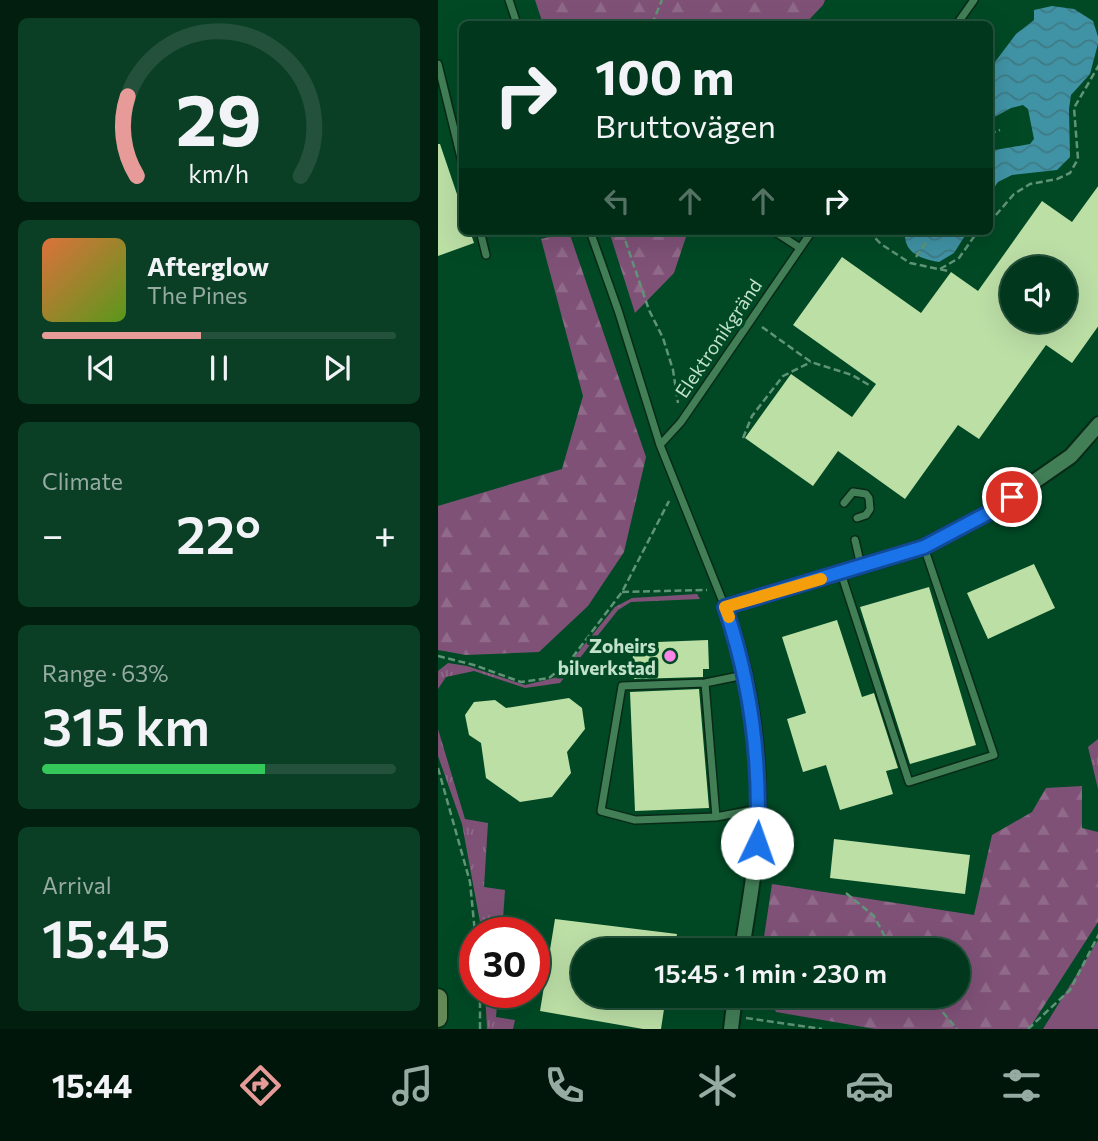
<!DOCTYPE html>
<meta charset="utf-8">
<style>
:root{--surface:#01371c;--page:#0b3f25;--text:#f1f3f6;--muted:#96aca3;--line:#23513b;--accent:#e69b98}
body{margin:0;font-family:Commissioner,sans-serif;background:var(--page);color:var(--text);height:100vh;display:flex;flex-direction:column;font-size:26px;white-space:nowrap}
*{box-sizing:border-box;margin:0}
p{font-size:23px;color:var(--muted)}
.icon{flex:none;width:38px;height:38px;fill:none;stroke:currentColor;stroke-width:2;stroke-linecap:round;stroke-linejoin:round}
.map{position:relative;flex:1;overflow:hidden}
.sheet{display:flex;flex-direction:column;gap:18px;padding:18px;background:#011e0f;width:438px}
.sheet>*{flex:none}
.hud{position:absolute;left:21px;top:21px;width:534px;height:214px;border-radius:10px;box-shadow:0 7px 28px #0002,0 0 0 2px var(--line);background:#01371c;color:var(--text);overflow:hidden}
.buttons{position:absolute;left:562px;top:256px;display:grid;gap:14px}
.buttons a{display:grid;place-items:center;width:77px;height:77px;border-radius:50%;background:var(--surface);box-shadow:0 7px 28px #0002,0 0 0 2px var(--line);font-size:35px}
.speed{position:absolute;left:21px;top:917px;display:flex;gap:14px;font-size:35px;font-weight:700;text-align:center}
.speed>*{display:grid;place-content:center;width:91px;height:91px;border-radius:50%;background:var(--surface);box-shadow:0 7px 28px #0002,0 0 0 2px var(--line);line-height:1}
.speed .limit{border:10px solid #d22;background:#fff;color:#111}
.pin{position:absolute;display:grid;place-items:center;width:60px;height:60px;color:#fff;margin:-30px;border:4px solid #fff;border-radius:50%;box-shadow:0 2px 7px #0007}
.me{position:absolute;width:77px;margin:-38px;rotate:3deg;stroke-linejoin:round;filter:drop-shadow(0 0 5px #0008)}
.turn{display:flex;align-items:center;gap:24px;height:147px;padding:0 21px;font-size:32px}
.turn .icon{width:91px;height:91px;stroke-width:2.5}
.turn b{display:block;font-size:49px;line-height:60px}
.lanes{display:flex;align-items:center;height:66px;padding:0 21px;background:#0003;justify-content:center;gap:35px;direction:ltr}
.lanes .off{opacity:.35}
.big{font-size:52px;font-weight:600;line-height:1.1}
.sheet .widget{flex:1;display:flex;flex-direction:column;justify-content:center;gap:10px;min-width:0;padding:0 24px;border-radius:10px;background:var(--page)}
.sheet .dial{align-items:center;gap:0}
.dial svg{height:182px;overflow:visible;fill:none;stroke:var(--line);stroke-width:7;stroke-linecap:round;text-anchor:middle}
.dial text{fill:var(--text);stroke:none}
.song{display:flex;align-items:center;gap:21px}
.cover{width:84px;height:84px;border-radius:10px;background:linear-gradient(135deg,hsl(20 70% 55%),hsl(90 70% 35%))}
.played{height:7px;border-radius:4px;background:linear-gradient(90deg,var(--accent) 45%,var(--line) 45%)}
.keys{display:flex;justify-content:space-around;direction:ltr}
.heat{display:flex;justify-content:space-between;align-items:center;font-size:38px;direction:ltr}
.charge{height:10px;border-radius:5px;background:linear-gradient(90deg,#34c759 63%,var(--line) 0)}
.trip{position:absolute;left:133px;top:938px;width:399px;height:70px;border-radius:35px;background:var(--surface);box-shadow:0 7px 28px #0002,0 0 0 2px var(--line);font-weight:600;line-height:70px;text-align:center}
.tabs{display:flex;height:112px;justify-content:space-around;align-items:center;background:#00160b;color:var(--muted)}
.tabs .icon{width:49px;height:49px}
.tabs .current{color:var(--accent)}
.tabs b{font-size:32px;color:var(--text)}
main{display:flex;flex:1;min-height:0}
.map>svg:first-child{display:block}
.grass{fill:url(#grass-tufts)}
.forest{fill:url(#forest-firs)}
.garden{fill:#7f5177}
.water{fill:url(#water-waves)}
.building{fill:#bcdfa6;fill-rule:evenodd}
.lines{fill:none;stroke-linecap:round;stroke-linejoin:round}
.lane-casing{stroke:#092a16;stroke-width:10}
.street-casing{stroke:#092a16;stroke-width:18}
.secondary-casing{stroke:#092a16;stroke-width:21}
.path{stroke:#609477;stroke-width:2.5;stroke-dasharray:7 3.5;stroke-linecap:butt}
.lane{stroke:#427f57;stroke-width:7}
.street{stroke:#427f57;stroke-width:14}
.secondary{stroke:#648856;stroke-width:18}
.route-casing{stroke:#114b97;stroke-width:18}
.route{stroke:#1a73e8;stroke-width:12}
.slow{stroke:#f59e0b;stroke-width:12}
.poi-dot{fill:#fa87e7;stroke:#014925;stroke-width:2.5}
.labels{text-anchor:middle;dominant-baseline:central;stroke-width:7;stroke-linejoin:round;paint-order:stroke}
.street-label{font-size:19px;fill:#c2e1cb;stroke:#014925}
.poi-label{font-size:19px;font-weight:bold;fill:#c2e1cb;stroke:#014925;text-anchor:end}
</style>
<main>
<section class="sheet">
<div class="widget dial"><svg viewBox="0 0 100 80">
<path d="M14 69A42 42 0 1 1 86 69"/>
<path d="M14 69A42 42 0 0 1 10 34" stroke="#e69b98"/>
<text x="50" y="56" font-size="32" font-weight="700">29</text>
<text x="50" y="72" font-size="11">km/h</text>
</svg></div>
<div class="widget">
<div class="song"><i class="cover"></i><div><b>Afterglow</b><p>The Pines</p></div></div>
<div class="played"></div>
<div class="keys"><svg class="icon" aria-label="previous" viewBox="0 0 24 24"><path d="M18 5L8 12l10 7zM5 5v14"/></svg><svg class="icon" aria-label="pause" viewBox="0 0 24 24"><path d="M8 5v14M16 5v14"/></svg><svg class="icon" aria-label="next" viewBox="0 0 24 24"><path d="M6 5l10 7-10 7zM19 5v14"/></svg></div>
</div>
<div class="widget"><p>Climate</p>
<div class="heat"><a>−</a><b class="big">22°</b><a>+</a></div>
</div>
<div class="widget"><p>Range · 63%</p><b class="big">315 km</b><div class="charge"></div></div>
<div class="widget"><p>Arrival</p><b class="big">15:45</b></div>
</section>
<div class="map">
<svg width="661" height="1029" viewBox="0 0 661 1029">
<defs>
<pattern id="grass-tufts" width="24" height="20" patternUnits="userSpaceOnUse" patternTransform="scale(1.75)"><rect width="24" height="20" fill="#7f5177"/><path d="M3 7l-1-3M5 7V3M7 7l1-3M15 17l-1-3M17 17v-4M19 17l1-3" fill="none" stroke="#906a89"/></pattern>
<pattern id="forest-firs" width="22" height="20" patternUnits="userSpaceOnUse" patternTransform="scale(1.75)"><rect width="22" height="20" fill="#7f5177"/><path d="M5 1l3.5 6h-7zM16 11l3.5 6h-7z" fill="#906a89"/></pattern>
<pattern id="water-waves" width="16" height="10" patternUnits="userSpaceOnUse" patternTransform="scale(1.75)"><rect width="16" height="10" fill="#4093a5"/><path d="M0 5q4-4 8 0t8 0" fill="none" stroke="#3e7b86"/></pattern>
</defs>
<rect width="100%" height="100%" fill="#014925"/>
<path class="grass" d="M259 594 262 599 193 602 180 610 122 683 87 688 36 671 8 677 0 689V671L10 663 29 666 87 685 120 677 177 607 194 598Z
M0 729 27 819 50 823 46 887 67 890 64 933H44L24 824 0 756Z
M660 739V789L650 747Z
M47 992H60L58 1017 77 1020 75 1029H49Z"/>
<path class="forest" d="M97 0H387L385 5 367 24H105Z
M171 231H250L236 273 197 313Z
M131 232 208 457 186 552 150 606 101 652 28 655 0 650V506L124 469 145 396 103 239Z
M644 786V828L660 832V922L591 1029H437L338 1012 329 996H520V950H324L334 884 536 915 554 835 594 812 608 788Z"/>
<path class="garden" d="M660 940V1029H605Z"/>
<path class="water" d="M614 6 636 9 655 21 661 40 652 74 633 95 631 109 632 157 619 170 574 175 560 182 551 196V148L557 150 592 144 596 139 590 109 585 105 573 108 551 120V70L578 34 596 20V10Z
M467 231H530L516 253 501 262C483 259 465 253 467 231Z"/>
<path class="building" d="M0 144H2L24 209V231H32L36 243 0 256Z
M661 185V325L634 363 608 345 541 439 520 425 467 499 400 451 375 486 307 438 353 374 414 417 438 384 355 325 404 257 483 313 513 272 540 291 604 201 634 222ZM574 268H626V320H574Z
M596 564 617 608 550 639 529 593Z
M491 587 538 745 472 764 422 607Z
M399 620 424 697 436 693 460 768 448 771 455 794 402 810 388 765 365 772 349 719 368 713 344 637Z
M270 640 271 669H265V677L196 679 194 643Z
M261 689 271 808 197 811 192 692Z
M131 698 144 708 147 729 129 752 133 773 114 797 82 802 48 778 43 743 31 735 27 715 36 702 57 700 68 708Z
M396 839 532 855 527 894 392 878Z
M117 919 239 934 236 950H145V996H228L223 1029H205L102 1011Z"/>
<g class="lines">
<g class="lane-casing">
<path id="lane" d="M71 0 79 24
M519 24 536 0
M0 64 24 162
M42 231 48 255
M152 231 180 310 222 445 287 607
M336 231 362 248
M222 445 243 422 374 231
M406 503 415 492 428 494 431 498 432 509 428 515 419 518
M417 540 423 566
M403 573 471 782 556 755 486 547
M306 675 267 683 184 686 163 811 197 820 278 817 320 809
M267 683 278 817
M280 996 296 998"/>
</g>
<g class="street-casing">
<path id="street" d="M304 950C309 914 317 876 319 839 324 761 313 681 287 607L486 547 554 511 633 456 661 424
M293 1029 297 996"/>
</g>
<g class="secondary-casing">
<path id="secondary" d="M0 998V1018"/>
</g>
<path class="path" d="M214 24 224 0
M551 134 562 130
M551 223 576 194 592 184 619 179 632 173 640 159 636 108 661 65
M184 231 211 310 225 338 235 370 240 403
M430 231 443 244 472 263 510 271
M478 257 489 241
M502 269 521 258 540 231
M324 327 373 362 414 375 431 385
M305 438 314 416 345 376 373 362
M184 592 269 590
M0 656 36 665 83 682 111 678 131 662 184 592 231 501
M0 768 32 882 37 933
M408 893 436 916 454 950
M491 996 519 1029
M308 1018 384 1029
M42 1029V992
M590 1029 632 990 661 934"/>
<use href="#lane" class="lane"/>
<use href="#street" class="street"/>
<use href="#secondary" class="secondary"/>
</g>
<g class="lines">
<g class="route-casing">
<path id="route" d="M319 843C323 763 313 683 287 607L486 547 554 511 574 497"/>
</g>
<use href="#route" class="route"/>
<path class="slow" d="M291 617 287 607 383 579"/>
</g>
<circle class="poi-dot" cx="232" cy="656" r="7"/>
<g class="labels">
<g class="street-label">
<text transform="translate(280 338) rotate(-56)">Elektronikgränd</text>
</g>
<g class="poi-label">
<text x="218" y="645">Zoheirs<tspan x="218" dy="22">bilverkstad</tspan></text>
</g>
</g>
</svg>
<div class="buttons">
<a><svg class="icon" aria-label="sound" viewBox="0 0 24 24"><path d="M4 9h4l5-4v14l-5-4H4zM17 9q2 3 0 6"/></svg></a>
</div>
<div class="speed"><div class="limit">30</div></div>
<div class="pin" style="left:574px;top:497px;background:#d93025"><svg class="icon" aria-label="arrive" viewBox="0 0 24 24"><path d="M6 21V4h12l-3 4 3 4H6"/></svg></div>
<svg class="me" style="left:319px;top:843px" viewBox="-20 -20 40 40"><circle r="19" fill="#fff"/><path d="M0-13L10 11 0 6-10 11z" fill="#1a73e8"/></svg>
<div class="trip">15:45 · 1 min · 230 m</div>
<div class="hud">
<div class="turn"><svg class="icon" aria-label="right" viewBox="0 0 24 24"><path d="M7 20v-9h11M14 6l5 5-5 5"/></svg><div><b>100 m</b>Bruttovägen</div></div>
<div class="lanes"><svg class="icon off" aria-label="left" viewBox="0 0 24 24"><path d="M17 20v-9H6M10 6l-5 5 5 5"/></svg><svg class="icon off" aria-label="ahead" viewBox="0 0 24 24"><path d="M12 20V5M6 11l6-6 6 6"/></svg><svg class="icon off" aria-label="ahead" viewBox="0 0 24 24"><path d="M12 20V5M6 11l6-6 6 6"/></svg><svg class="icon" aria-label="right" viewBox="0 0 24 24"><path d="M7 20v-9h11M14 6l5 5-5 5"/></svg></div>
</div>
</div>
</main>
<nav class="tabs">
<b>15:44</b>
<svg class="icon current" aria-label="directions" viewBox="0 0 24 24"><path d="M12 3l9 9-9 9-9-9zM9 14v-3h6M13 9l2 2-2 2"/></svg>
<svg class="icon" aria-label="music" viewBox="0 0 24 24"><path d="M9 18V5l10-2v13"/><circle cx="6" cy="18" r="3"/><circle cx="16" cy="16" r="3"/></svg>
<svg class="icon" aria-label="phone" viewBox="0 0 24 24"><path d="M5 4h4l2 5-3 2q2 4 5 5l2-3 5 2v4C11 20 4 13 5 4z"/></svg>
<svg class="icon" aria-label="climate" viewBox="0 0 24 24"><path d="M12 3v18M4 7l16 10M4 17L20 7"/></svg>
<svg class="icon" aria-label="car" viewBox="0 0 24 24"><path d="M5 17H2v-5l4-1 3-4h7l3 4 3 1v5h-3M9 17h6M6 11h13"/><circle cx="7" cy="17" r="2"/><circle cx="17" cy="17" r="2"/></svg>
<svg class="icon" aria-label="filters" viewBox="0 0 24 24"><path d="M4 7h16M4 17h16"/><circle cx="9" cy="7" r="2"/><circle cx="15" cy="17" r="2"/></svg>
</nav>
